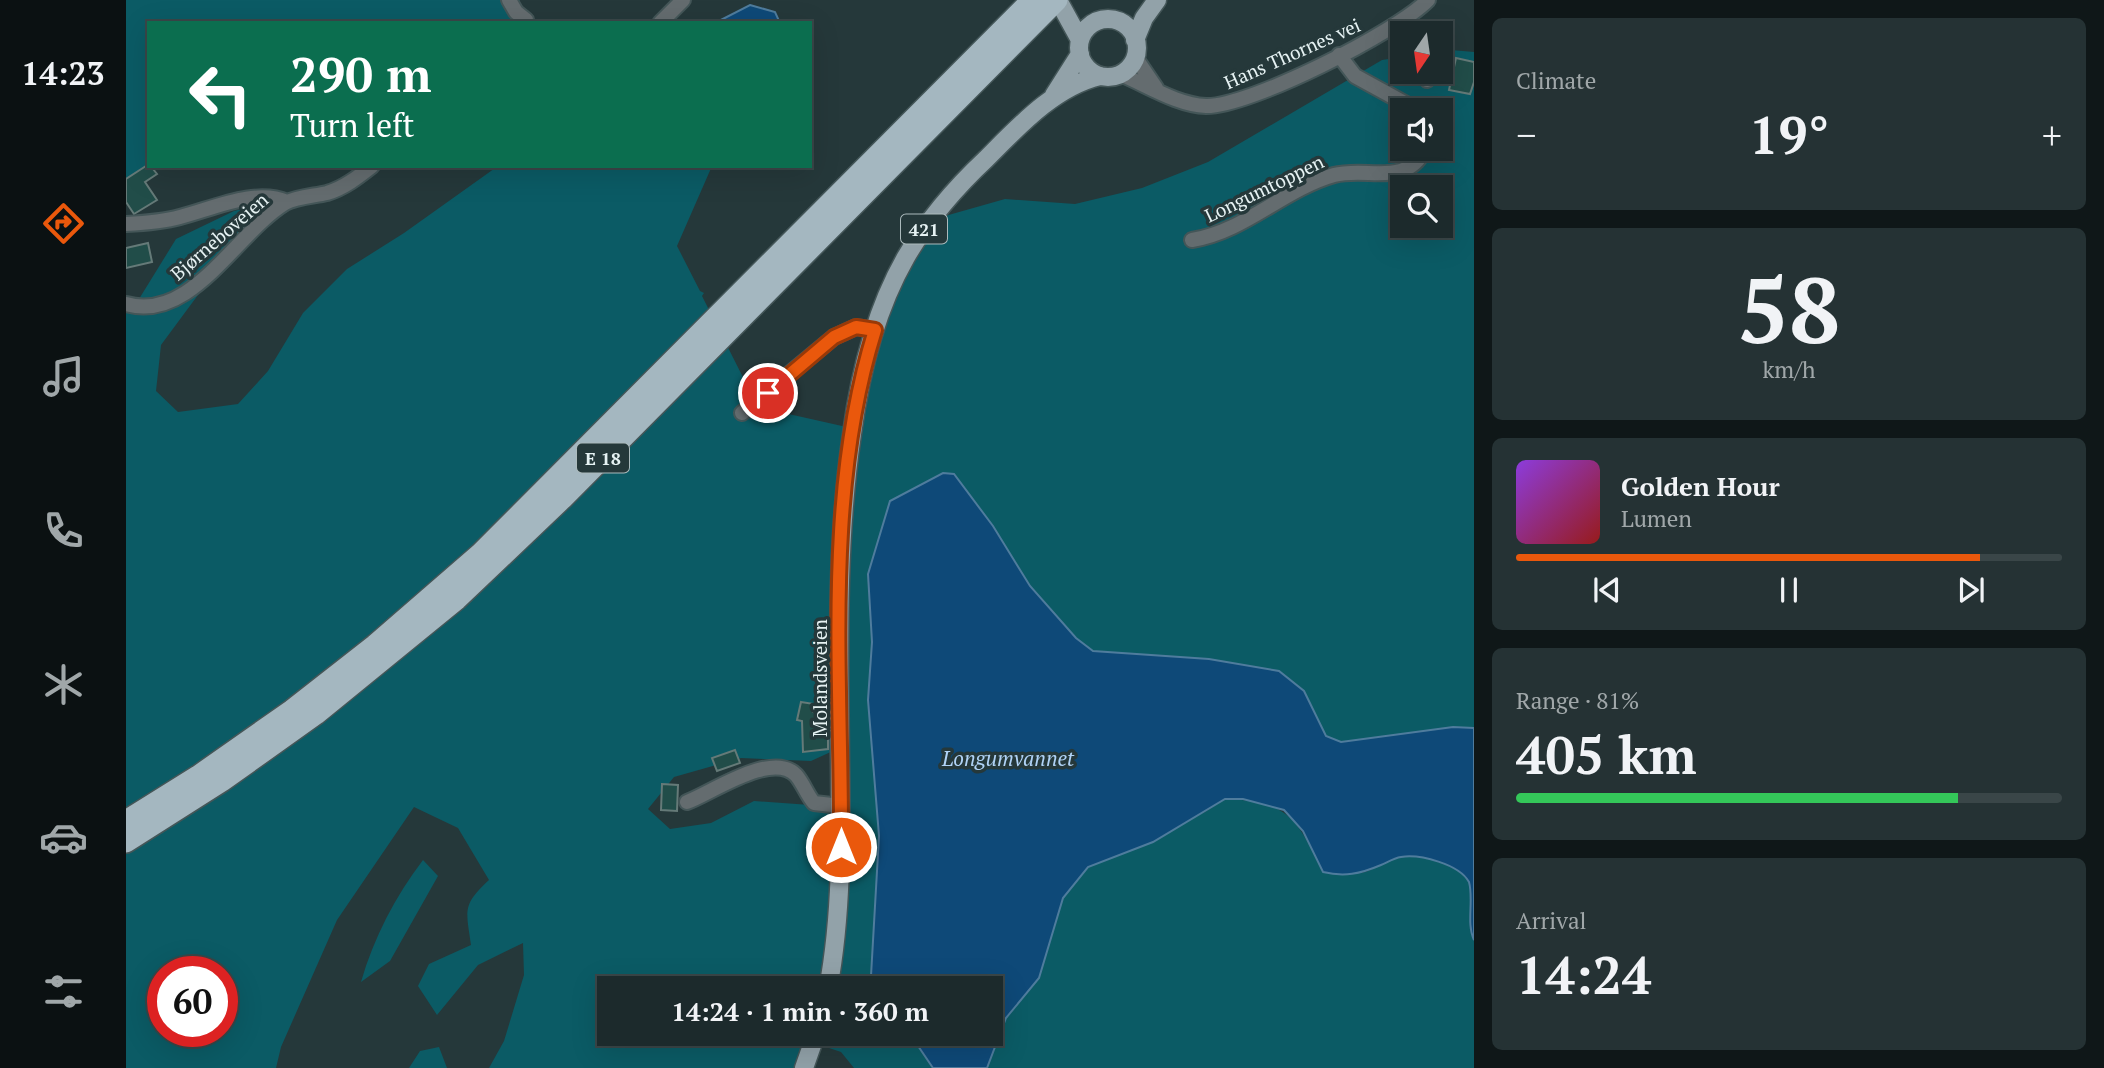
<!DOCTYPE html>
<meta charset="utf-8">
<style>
:root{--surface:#1c2a2c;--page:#253234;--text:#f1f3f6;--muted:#a0a7a9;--line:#3a4648;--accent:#ea580c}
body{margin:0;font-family:"PT Serif",serif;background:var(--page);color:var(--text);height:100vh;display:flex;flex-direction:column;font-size:26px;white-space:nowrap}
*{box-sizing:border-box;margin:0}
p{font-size:23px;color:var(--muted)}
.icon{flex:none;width:38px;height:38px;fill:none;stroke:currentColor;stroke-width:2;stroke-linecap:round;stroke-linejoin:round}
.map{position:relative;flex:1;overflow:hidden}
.side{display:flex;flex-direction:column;gap:18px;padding:18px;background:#0f1718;width:630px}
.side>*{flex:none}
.hud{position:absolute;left:21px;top:21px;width:665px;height:147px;border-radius:0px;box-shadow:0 7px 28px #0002,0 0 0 2px var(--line);background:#0b6e4f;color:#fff;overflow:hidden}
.needle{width:46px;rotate:193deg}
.fabs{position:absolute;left:1264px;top:21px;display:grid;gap:14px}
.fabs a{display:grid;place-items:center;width:63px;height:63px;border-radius:0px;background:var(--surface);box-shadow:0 7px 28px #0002,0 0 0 2px var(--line);font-size:35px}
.speed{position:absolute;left:21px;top:956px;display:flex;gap:14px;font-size:35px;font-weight:700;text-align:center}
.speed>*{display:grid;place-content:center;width:91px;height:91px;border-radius:50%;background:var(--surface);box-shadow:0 7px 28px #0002,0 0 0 2px var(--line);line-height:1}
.speed .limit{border:10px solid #d22;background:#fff;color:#111}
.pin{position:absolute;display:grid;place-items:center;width:60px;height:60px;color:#fff;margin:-30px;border:4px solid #fff;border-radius:50%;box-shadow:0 2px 7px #0007}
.me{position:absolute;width:77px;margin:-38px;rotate:0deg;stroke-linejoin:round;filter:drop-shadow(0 0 5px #0008)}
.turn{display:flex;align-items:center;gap:24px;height:147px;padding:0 28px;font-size:32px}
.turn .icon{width:91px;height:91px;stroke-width:2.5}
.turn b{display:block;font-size:49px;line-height:60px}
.big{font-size:52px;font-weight:700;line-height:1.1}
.side .card{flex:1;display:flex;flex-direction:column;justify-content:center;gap:10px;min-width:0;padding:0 24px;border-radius:10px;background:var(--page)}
.side .dial{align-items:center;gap:0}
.dial b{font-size:91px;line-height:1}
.song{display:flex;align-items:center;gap:21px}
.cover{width:84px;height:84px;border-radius:10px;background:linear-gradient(135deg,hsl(270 70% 55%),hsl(0 70% 35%))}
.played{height:7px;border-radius:4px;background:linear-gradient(90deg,var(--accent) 85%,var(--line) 85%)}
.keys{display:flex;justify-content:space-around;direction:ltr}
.heat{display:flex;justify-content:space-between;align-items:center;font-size:38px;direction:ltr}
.charge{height:10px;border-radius:5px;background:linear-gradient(90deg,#34c759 81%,var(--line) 0)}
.trip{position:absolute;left:471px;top:976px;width:406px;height:70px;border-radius:0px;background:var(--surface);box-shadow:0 7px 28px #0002,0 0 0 2px var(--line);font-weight:700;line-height:70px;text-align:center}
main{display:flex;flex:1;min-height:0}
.tabs{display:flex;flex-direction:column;width:126px;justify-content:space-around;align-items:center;background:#0b1112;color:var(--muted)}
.tabs .icon{width:49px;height:49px}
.tabs .selected{color:var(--accent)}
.tabs b{font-size:32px;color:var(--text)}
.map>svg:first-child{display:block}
.green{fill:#0b5b65;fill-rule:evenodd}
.water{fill:#0e4978;stroke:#4f7c9d;stroke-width:2}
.building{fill:#214d49;stroke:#657a78;stroke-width:2}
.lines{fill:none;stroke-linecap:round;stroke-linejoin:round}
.minor-casing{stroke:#445658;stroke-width:18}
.major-casing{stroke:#445658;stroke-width:21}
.highway-casing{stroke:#445658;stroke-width:24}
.minor{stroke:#646c6f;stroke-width:14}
.major{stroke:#92a2a9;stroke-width:18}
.highway{stroke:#a4b7c0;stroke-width:21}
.route-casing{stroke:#983908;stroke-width:18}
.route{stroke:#ea580c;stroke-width:12}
.labels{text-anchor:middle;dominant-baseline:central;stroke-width:7;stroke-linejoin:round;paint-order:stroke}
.shield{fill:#25383a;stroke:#acbabc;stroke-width:2}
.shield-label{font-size:18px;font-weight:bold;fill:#e6f2f3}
.street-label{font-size:19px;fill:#e6f2f3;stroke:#25383a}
.water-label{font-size:21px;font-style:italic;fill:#b0d3f6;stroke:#25383a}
</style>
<main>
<nav class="tabs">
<b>14:23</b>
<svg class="icon selected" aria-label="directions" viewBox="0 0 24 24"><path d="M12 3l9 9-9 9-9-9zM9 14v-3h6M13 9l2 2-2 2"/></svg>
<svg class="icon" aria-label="music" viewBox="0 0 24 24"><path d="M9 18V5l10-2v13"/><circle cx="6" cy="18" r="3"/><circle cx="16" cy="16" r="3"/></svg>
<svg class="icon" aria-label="phone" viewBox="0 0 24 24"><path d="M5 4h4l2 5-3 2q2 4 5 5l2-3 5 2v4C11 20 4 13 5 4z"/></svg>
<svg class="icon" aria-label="climate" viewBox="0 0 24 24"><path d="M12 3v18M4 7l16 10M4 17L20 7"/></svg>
<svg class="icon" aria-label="car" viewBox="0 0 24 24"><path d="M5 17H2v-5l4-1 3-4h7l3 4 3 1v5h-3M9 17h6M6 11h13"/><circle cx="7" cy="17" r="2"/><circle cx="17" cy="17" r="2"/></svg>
<svg class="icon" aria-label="filters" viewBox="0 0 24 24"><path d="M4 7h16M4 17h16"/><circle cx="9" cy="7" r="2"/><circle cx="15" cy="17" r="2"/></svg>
</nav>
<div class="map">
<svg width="1348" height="1068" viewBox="0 0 1348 1068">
<rect width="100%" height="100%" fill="#25383a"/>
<path class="green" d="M0 0H394L383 23H23V166H34L0 186Z
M1325 50 1348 52V728L1327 727 1215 742 1200 736 1190 718 1153 671 1083 659 967 651 950 638 904 586 867 526 828 474 764 501 742 574 746 642 742 700 753 836 745 976 748 989H483V1034H778L788 1040 807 1068H728L715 1052 691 1044 681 1068H363L378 1041 398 975 397 943 352 965 311 1015 292 986 303 964 345 945C340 910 336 905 363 880L332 828 288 807 211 920 155 1047 150 1068H0V298L13 299 50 239 108 211 140 203 35 345 30 391 52 412 112 404 142 371 177 313 221 269 278 233 372 166H586L551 246 574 291 578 293 576 296 632 407 725 428 754 334 785 266V253L819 216 879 199 949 204 1016 188 1082 162 1256 60 1276 57V72H1314V51ZM1276 110H1314V149H1276ZM1276 187H1314V226H1276ZM709 750 724 795 698 806 628 801 585 823 544 829 522 809 548 777 615 758 685 761ZM37 971H96V1031H37Z
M1099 799C1163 801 1171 819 1197 872 1209 872 1223 875 1235 873 1249 871 1261 858 1275 857 1295 854 1333 864 1343 882 1348 900 1340 923 1348 940V1068H861L880 1018 913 978 937 898 962 867 1079 812Z
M297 860 312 876 264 961 235 982C248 937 269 897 297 860Z
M313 1047 321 1068H283L294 1051Z"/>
<path class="water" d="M624 5 649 12 654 23H589Z
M817 473 828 474 867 526 904 586 950 638 967 651 1083 659 1153 671 1178 691 1200 736 1215 742 1327 727 1348 728V940C1340 923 1348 900 1343 882 1333 864 1294 854 1275 857 1268 858 1260 863 1255 865 1234 874 1218 877 1197 872L1177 831 1158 810 1117 799H1099L1027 842 962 867 937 898 913 978 880 1018 861 1068H807L788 1040 778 1034H864V989H748L745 976 753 836 742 700 746 642 742 574 764 501Z"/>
<path class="building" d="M1330 58 1348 62V82L1344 94 1323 90Z
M23 164 31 174 19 182 31 200 8 214 0 202V179Z
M22 243 26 262 0 268V248Z
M675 702 688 704 687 712 692 713 689 736 702 737V749L677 752 676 721 671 720Z
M609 750 614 763 591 771 586 758Z
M536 784 552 785 551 811 535 810Z"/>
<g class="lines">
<g class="minor-casing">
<path id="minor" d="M383 0 390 12 400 20
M534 23 557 0
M1213 55 1229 76 1291 110
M1009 57 1030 88
M1299 72 1301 80
M994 74C1021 85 1051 105 1080 106 1123 107 1271 32 1302 0
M0 224C19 223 36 222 54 217 86 209 129 188 161 202
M1066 240C1118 232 1158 189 1208 175 1241 166 1280 188 1299 149
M0 304C65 323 110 233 159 203 171 197 188 196 201 193 218 188 232 177 246 166
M616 413 708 337 730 327 749 330
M561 802C584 794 646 750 670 775 677 783 681 795 688 803L715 806"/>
</g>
<g class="major-casing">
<path id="major" d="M932 0 954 40
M953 48a29 29 0 1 1 58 0a29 29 0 1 1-58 0Z
M1009 40 1018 18 1031 0
M928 95 954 54
M702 989C716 914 715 838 714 762 713 652 710 542 726 434 734 373 749 311 780 257 801 221 829 188 860 159 892 127 928 87 974 76
M678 1068 690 1034"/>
</g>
<g class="highway-casing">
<path id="highway" d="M0 821 72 776 166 710 249 645 355 553 906 0
M0 842 96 781 190 714 331 599 436 499 931 0"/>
</g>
<use href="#minor" class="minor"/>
<use href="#major" class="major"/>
<use href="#highway" class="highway"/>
</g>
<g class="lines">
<g class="route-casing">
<path id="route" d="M642 393 708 337 730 327 749 330C697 496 716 675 715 847"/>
</g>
<use href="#route" class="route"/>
</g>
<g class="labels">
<g class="shield">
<rect x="775" y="214.5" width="46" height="29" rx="5"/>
<rect x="451" y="443.5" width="52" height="29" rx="5"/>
</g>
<g class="shield-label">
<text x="798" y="229">421</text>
<text x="477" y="458">E 18</text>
</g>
<g class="street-label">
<text transform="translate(1166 53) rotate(-24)">Hans Thornes vei</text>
<text transform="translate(1138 188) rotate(-26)">Longumtoppen</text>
<text transform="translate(93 236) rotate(-41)">Bjørneboveien</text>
<text transform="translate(693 678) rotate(-90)">Molandsveien</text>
</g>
<g class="water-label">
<text x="882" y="758">Longumvannet</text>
</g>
</g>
</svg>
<div class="fabs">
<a><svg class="needle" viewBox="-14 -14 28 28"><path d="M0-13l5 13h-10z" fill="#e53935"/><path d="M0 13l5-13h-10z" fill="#a0a7a9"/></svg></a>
<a><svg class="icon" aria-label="sound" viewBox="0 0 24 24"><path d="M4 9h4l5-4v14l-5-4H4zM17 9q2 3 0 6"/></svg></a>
<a><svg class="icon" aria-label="search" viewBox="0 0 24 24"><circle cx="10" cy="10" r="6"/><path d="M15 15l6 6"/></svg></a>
</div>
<div class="speed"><div class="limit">60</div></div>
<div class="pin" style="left:642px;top:393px;background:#d93025"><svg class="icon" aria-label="arrive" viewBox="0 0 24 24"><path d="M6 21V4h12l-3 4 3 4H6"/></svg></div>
<svg class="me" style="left:715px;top:847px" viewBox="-20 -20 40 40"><circle r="17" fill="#ea580c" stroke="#fff" stroke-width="3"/><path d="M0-11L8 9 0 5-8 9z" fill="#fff"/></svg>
<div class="trip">14:24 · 1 min · 360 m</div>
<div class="hud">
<div class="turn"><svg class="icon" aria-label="left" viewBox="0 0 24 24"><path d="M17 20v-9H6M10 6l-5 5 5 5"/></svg><div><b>290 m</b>Turn left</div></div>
</div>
</div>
<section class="side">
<div class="card"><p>Climate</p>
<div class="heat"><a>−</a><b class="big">19°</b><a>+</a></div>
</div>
<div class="card dial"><b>58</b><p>km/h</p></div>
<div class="card">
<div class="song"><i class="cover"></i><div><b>Golden Hour</b><p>Lumen</p></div></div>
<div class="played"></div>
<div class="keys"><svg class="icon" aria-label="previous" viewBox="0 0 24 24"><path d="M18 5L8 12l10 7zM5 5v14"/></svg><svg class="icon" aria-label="pause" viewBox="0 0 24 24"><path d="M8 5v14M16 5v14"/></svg><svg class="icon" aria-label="next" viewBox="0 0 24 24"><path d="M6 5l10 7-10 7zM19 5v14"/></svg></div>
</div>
<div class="card"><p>Range · 81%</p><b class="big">405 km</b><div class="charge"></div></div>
<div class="card"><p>Arrival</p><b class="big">14:24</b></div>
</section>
</main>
